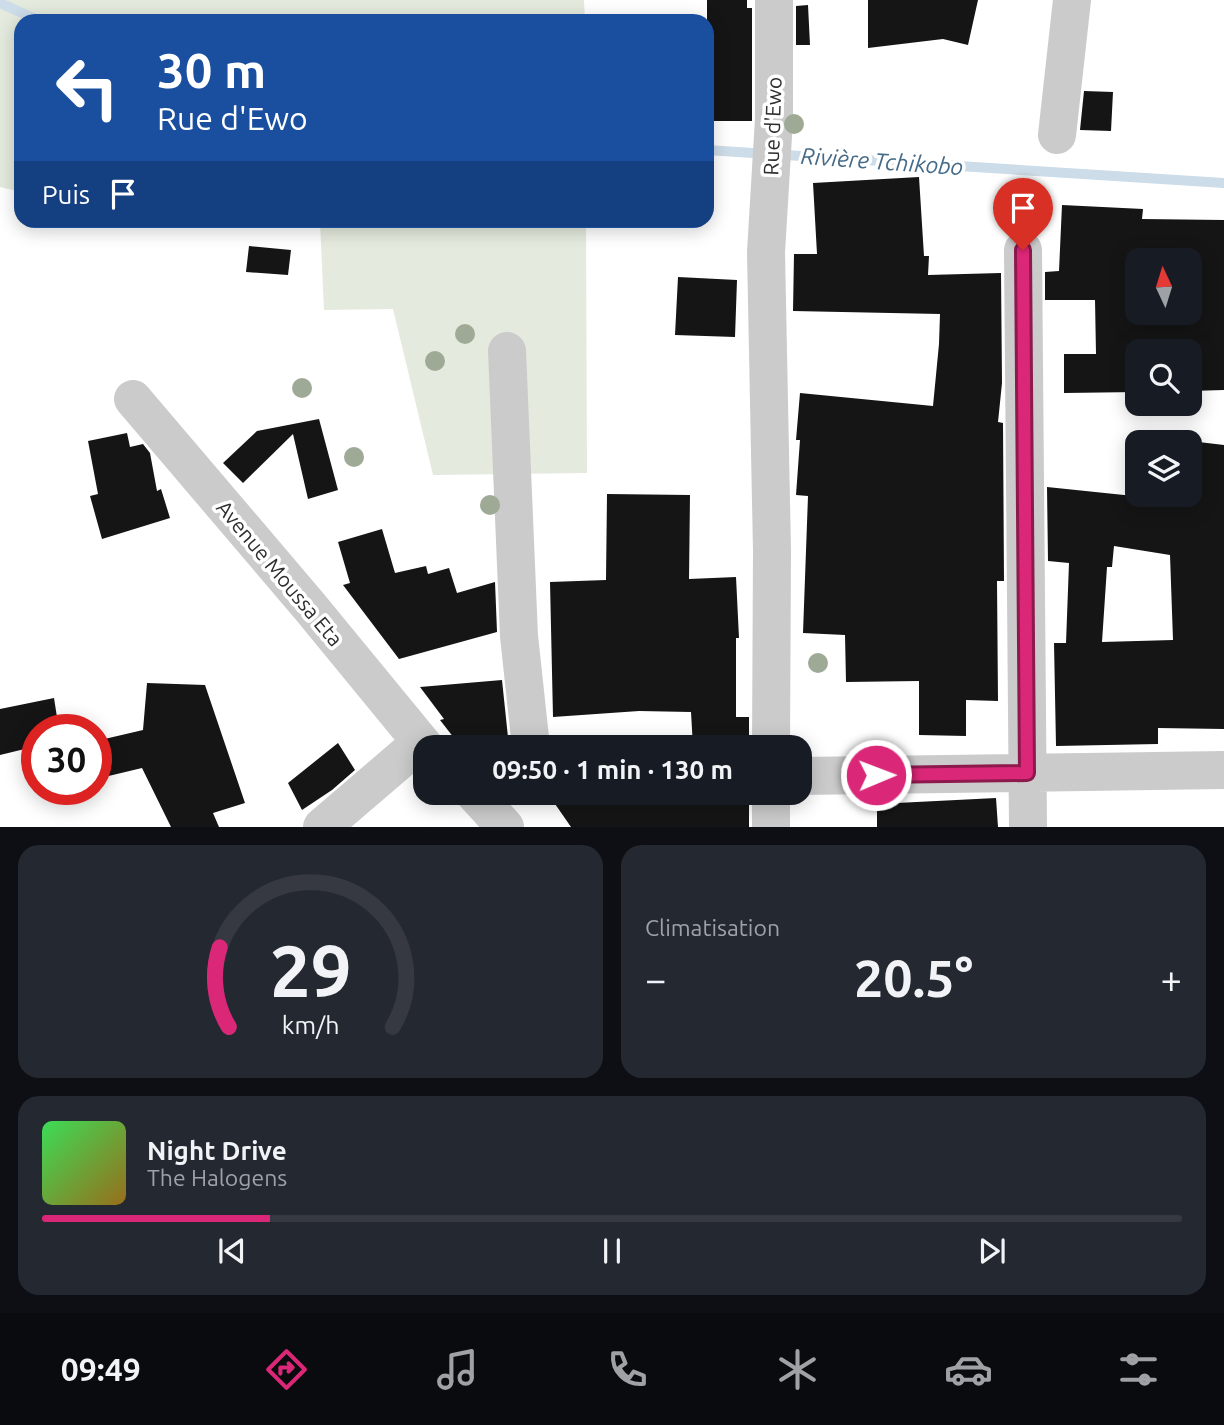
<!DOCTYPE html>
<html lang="fr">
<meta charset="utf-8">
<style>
:root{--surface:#171b24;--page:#242831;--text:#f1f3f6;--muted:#9ea1a6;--line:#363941;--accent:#db2777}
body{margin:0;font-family:Ubuntu,sans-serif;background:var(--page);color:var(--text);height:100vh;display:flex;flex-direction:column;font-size:26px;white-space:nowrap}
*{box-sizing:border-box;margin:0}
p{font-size:23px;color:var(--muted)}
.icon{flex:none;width:38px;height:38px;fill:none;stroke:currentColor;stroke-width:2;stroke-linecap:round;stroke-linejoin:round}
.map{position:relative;height:827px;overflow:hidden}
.panel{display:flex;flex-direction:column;gap:18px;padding:18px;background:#0d0f14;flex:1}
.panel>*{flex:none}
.top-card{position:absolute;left:14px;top:14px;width:700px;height:214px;border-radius:21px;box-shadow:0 4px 18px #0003;background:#1a4fa0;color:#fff;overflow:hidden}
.needle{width:46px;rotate:356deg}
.fabs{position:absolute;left:1125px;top:248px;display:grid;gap:14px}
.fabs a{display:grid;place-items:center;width:77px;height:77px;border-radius:14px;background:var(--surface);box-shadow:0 4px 18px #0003;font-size:35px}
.speed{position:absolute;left:21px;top:714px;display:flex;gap:14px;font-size:35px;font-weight:700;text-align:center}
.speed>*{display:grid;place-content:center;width:91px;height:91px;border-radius:50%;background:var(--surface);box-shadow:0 4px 18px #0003;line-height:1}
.speed .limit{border:10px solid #d22;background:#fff;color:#111}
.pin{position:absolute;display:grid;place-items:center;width:60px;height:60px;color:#fff;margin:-72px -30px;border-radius:50% 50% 50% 0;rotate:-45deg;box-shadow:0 0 7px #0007}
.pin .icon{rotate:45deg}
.me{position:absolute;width:77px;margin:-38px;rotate:89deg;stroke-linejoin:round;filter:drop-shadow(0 0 5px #0008)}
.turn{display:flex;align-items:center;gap:24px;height:147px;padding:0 28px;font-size:32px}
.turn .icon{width:91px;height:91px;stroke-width:2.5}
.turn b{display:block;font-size:49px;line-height:60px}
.then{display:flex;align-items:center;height:66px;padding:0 28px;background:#0003;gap:14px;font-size:26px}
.big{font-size:52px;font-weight:700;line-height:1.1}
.panel .card{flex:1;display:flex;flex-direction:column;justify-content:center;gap:10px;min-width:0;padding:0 24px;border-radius:21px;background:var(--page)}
.panel .dial{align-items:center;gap:0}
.dial svg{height:182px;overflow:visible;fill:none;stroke:var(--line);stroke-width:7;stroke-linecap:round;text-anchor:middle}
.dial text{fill:var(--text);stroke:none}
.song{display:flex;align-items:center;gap:21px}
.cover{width:84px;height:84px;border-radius:10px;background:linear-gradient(135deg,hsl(130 70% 55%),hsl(40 70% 35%))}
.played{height:7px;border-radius:4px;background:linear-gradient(90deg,var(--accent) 20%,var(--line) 20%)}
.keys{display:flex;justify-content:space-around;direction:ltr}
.heat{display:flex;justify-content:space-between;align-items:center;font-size:38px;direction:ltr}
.panel .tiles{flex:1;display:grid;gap:18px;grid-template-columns:1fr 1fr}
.card:last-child{grid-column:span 2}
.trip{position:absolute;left:413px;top:735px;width:399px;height:70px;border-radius:21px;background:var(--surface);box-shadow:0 4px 18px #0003;font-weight:700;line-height:70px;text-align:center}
.tab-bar{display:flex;height:112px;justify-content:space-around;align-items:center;background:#090b0e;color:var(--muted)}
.tab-bar .icon{width:49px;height:49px}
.tab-bar .active{color:var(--accent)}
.tab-bar b{font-size:32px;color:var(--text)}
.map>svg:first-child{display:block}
.green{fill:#e4eadd}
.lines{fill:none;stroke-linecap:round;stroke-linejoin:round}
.stream{stroke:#ccdce8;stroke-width:10}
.building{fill:#151515;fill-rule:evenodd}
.street{stroke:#cbcbcb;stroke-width:38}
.tree{fill:#9faa96}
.route-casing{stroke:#8e194d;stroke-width:18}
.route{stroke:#db2777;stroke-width:12}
.labels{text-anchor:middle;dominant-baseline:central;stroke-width:7;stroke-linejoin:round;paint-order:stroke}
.street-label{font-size:21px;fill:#2e2e2e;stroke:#fff}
.water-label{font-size:23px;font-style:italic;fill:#456b88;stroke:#fff}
</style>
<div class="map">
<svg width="1224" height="827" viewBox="0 0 1224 827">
<rect width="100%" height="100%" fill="#fff"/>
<path class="green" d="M0 0H584L585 21H21V192L0 187Z
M320 221H586L587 473 433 475 393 309 324 310Z"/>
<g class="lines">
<path class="stream" d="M0 3 40 21
M707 150 1224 183"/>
</g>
<path class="building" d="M707 0H747V8H752V121H707Z
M868 0H978L968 45 943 39 868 48Z
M808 5 810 45H796V6Z
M1084 91 1113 92 1111 131 1080 130Z
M919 177 924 256H929L928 275 1001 273 1002 383 998 422 1003 423 1004 581H997L998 701 966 700V736L919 735V681L846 682 845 635 803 633 808 496 796 495 800 440H796L800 393 933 406 939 344 940 314 793 311 794 254H817L813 183Z
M1062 205 1143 209 1142 219 1224 220V390L1190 391V340H1138V392L1064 393V354H1096L1095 300H1045V272L1059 271ZM1133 261H1190V313H1133Z
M249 246 291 250 288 275 246 272Z
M678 277 737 280 735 337 675 335Z
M319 419 338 490 308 499 293 434 243 483 223 463 257 431Z
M127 433 130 447 143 444 150 453 157 491 161 489 170 518 102 539 90 496 98 494 88 441Z
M1190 441 1224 445V729L1158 728V744L1056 746 1054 643H1066L1069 563 1048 561 1047 487 1124 495H1190ZM1114 546 1170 555 1173 640 1102 642 1107 567H1112Z
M607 494 690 495 689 579 736 577 739 638H736V717H749V747H693L691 712 639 711 553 717 550 582 606 580Z
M382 529 395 573 426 566 428 574 449 568 457 593 495 582 497 632 399 659 343 585 350 583 338 542Z
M502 680 509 747H461L440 720 444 719 420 687Z
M147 683 205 685 245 803 213 813 219 827H171L142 768 96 779V741L143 730Z
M54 698 59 730H37V746L0 755V709Z
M338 743 355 770 332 790 302 810 288 783Z
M698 793H749V827H571L553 801 643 797V802L699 800Z
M996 798 998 827H877V804Z"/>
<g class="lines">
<path class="street" d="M1057 135 1072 0
M1023 250 1028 827
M507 351 519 636 531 747
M133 399 310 607 425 747
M771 747 772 551 766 252 774 119V0
M800 776 1224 770
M474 793 505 827
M771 793V827
M322 827 420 743"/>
</g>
<g class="tree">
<circle cx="794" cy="124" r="10"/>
<circle cx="465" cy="334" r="10"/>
<circle cx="435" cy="361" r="10"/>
<circle cx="302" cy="388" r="10"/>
<circle cx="354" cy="457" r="10"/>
<circle cx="490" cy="505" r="10"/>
<circle cx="818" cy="663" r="10"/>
</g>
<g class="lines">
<g class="route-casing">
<path id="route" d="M876 775 1027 773 1023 250"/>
</g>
<use href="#route" class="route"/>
</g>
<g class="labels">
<g class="street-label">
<text transform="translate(772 126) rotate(-88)">Rue d'Ewo</text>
<text transform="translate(280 573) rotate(50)">Avenue Moussa Eta</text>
</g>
<g class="water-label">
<text transform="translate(882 161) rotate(4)">Rivière Tchikobo</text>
</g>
</g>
</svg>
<div class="fabs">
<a><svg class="needle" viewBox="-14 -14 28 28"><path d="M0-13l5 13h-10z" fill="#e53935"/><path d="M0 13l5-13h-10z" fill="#9ea1a6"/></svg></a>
<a><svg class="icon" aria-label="search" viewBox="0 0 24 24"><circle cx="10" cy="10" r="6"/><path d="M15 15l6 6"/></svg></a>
<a><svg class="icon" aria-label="layers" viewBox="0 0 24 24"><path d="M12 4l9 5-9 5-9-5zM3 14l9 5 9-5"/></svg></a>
</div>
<div class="speed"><div class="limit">30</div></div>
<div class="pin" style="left:1023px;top:250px;background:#d93025"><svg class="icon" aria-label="arrive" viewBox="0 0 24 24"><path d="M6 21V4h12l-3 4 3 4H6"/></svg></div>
<svg class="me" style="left:876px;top:775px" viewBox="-20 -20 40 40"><circle r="17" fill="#db2777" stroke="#fff" stroke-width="3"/><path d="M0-11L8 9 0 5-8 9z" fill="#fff"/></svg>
<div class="trip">09:50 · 1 min · 130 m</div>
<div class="top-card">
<div class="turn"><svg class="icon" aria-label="left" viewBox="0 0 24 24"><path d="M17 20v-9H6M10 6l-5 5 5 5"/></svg><div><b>30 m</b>Rue d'Ewo</div></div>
<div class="then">Puis<svg class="icon" aria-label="arrive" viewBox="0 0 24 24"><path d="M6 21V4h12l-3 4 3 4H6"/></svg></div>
</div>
</div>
<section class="panel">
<div class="tiles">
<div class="card dial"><svg viewBox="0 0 100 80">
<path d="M14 69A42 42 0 1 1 86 69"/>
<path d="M14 69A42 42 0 0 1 10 34" stroke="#db2777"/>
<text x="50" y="56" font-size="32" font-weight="700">29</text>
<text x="50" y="72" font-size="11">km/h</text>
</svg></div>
<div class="card"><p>Climatisation</p>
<div class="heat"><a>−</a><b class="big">20.5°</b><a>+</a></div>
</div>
<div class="card">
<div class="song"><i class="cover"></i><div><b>Night Drive</b><p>The Halogens</p></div></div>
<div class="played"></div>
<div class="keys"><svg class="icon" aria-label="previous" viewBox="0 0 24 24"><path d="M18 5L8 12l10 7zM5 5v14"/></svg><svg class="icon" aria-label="pause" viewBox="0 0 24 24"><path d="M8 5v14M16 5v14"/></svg><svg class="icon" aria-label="next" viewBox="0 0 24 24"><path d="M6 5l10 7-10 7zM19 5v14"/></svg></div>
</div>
</div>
</section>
<nav class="tab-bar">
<b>09:49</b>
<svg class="icon active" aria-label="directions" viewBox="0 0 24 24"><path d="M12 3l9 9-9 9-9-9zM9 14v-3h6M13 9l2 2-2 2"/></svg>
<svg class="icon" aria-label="music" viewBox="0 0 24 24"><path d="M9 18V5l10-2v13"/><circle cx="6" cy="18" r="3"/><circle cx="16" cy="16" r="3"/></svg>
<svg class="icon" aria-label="phone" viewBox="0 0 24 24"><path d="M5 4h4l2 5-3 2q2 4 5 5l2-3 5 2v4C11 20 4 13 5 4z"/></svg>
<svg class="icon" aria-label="climate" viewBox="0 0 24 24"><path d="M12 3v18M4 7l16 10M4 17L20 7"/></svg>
<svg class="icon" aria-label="car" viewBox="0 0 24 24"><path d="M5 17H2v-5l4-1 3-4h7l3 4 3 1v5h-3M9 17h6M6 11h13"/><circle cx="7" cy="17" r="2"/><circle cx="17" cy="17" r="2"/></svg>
<svg class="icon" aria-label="filters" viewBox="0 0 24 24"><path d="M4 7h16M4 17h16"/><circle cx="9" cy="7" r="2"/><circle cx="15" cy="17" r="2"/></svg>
</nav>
